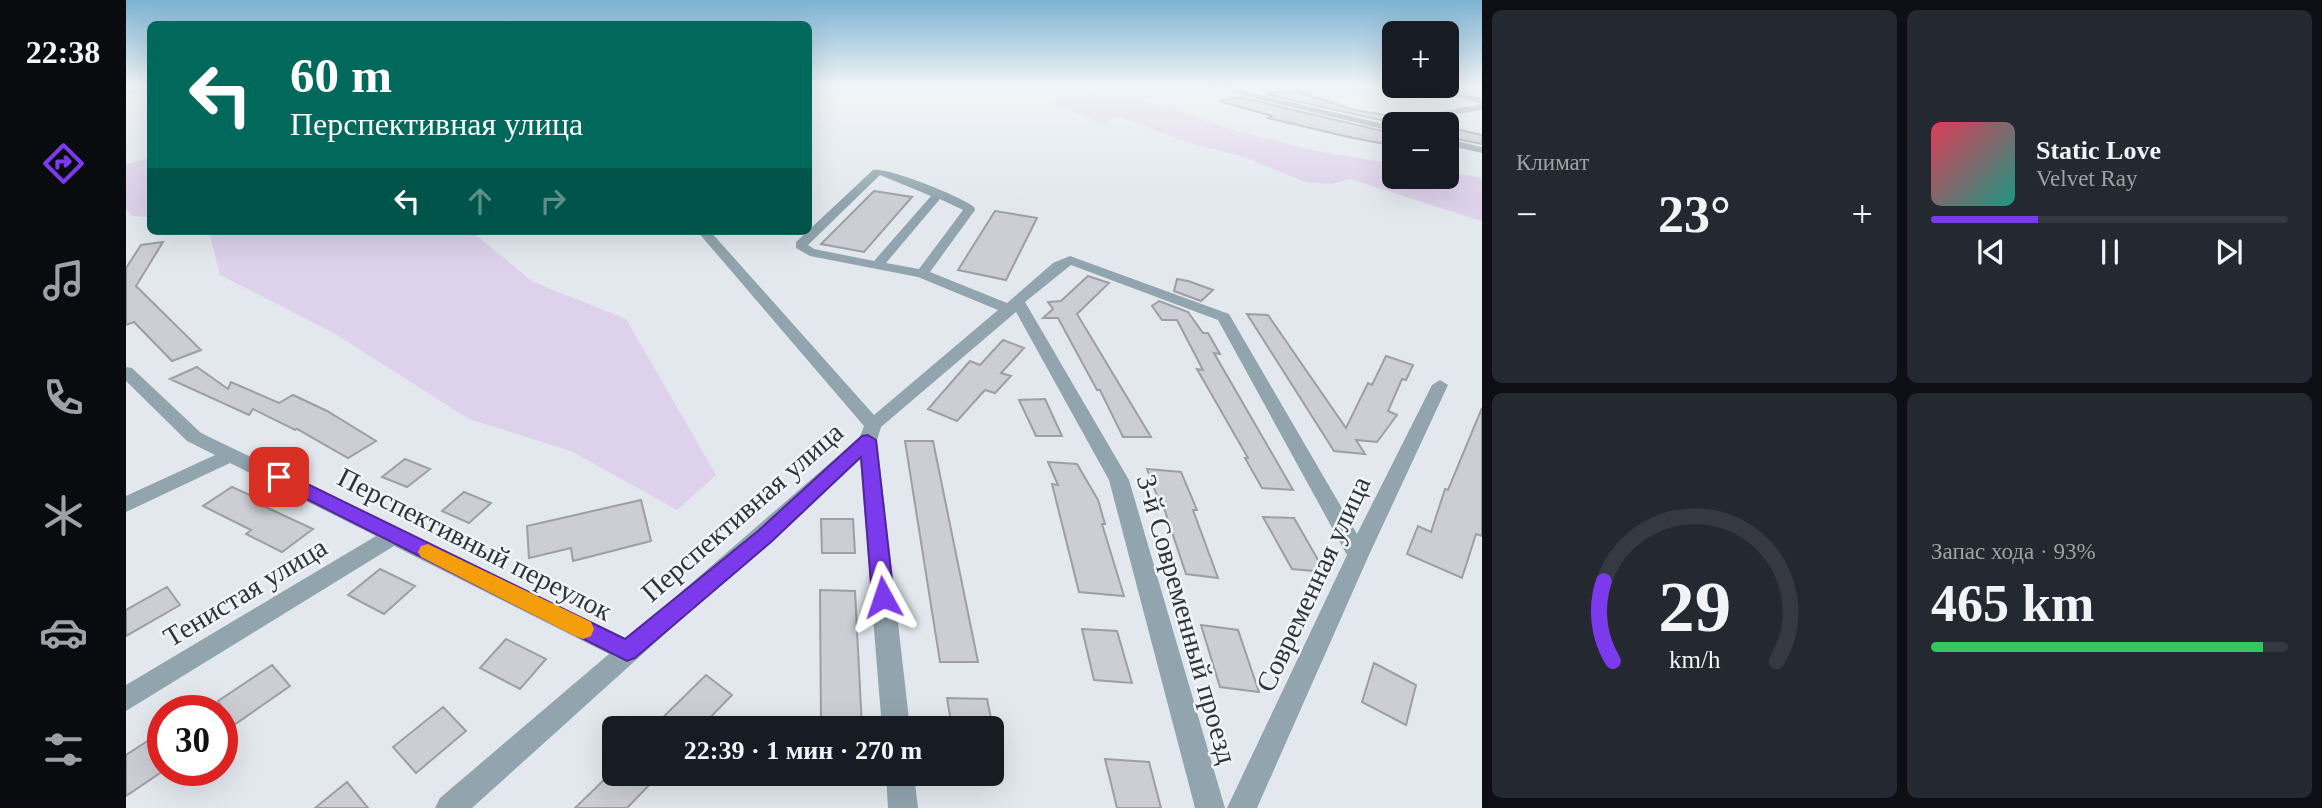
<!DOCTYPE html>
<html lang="ru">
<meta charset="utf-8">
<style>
:root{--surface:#171b24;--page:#242831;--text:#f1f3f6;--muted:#9ea1a6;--line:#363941;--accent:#7c3aed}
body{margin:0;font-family:Georgia,serif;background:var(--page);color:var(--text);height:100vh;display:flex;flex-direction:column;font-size:26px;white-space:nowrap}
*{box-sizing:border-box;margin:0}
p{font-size:23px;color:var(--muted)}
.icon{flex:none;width:38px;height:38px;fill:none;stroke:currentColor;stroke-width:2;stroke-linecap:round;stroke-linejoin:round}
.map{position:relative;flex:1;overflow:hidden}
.sheet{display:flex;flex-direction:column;gap:10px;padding:10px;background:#0d0f14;width:840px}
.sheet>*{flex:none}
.hud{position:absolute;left:21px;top:21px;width:665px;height:214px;border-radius:10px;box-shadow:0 7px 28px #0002;background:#00695c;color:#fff;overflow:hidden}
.controls{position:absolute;left:1256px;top:21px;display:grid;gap:14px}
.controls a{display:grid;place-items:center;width:77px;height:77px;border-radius:10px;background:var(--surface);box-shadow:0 7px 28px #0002;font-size:35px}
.speed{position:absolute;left:21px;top:695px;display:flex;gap:14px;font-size:35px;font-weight:700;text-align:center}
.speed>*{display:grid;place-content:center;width:91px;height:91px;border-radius:50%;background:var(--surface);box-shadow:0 7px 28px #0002;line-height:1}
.speed .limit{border:10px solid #d22;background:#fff;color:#111}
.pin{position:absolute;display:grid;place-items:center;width:60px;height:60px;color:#fff;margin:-30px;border-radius:14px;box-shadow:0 4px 10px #0006}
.me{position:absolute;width:77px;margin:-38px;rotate:355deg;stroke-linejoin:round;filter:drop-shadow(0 0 5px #0008)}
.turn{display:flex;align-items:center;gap:24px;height:147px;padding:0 28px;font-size:32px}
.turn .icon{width:91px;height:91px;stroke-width:2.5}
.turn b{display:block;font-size:49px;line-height:60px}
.lanes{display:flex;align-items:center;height:66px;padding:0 28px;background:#0003;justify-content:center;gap:35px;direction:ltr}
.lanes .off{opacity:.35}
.big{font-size:52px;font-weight:600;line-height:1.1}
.sheet .card{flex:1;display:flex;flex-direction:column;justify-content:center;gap:10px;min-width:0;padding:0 24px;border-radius:10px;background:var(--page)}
.sheet .dial{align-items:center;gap:0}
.dial svg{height:182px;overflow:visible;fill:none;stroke:var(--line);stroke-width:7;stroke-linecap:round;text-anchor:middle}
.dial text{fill:var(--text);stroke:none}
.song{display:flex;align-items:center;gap:21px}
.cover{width:84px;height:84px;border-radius:10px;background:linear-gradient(135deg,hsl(350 70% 55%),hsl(170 70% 35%))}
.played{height:7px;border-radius:4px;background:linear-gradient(90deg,var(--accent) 30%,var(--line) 30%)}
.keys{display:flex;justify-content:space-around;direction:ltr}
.heat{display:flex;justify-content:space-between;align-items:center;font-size:38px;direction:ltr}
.charge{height:10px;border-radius:5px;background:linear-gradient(90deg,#34c759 93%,var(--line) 0)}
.sheet .tiles{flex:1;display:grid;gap:10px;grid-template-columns:repeat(2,1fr)}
.trip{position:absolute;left:476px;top:716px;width:402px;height:70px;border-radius:10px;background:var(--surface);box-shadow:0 7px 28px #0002;font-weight:600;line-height:70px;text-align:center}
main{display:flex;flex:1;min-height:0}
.tab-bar{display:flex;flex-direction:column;width:126px;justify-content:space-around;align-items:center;background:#090b0e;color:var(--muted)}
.tab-bar .icon{width:49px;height:49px}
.tab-bar .current{color:var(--accent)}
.tab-bar b{font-size:32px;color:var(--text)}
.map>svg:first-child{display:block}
.green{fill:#ded1eb}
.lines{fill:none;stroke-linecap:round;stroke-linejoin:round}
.river{fill:#7bb0b1;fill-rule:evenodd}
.building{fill:#cdced5;stroke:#9d9ea6;stroke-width:2}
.minor{fill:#92a5ae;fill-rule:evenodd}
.route{fill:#7c3aed;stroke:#51269a;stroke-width:2}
.slow{fill:#f59e0b}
.labels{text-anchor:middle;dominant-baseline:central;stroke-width:5;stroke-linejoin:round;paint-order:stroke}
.near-street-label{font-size:28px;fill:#313335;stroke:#f0f5fc}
</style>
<main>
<nav class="tab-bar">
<b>22:38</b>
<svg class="icon current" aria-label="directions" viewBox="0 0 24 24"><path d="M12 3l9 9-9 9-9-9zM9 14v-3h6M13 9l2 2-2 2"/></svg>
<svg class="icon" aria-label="music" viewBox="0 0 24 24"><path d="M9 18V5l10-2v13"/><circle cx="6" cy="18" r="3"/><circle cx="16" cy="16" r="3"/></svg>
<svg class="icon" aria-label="phone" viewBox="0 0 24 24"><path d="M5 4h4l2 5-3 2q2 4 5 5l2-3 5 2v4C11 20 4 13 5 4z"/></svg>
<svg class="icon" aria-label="climate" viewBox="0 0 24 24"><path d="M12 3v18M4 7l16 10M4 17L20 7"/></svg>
<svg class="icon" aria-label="car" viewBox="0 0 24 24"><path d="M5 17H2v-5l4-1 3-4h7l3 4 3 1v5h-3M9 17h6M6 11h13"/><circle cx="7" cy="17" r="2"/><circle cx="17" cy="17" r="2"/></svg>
<svg class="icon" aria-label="filters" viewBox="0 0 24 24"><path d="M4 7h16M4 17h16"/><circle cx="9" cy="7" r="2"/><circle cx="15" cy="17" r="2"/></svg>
</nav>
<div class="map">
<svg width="1356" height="808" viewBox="0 0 1356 808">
<rect width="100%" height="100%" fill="#e2e8ee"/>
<path class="green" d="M960 92 1001 97 1043 108 1110 131 1190 151 1269 164V177H1321V172L1356 178V221L1224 179 1205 184 1179 182 1118 157 1064 143 990 116 978 125 926 102 954 97Z
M24 158V217L6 216 0 209V164Z
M83 231H345L407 282 500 319 590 475 551 510 445 451 343 419 206 332 94 275Z"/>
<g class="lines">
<path class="river" d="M0 87H24V92L0 94Z"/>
</g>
<path class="building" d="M1167 90 1228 110 1272 117 1254 120 1140 94Z
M1113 97 1269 134V137L1259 144 1227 138 1142 118 1146 116 1094 101Z
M1321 127 1356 135V144L1321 137Z
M748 191 786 197 738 252 695 244Z
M869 211 911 218 880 280 832 270Z
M37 242 10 286 75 350 46 361 8 322 0 325V268L15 245Z
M962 276 983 283 951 314 1025 437H997L974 390H971L932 318H917L927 309 922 302 935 301Z
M1051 279 1062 281 1087 290 1075 301 1048 291Z
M1033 301 1062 312 1077 333H1082L1094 354 1088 353 1167 490 1136 488 1119 458H1122L1071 369 1077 370 1051 320H1036L1026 306Z
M1121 314 1142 315 1220 428 1242 383 1246 385 1260 356 1287 365 1280 380 1276 379 1262 411 1271 415 1251 442 1230 440 1239 454 1208 451Z
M877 340 898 348 875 373 885 376 869 393 859 390 831 421 802 409 844 361 854 365Z
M71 367 102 389 105 382 153 403 167 395 201 411 250 441 222 458 171 429 169 430 127 409 123 415 44 379Z
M919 399 936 436H910L893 400Z
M1356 408V536L1350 534 1336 578 1281 554 1292 526 1305 532 1319 489 1322 490Z
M779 441H807L852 662H814Z
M279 459 304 469 281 487 256 477Z
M922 462 951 464 972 500 979 524H976L998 596 953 592 926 484 932 485Z
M1021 469 1055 472 1071 510H1067L1092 578 1060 574 1038 508 1035 507Z
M106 487 135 500 131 503 187 529 156 552 120 534 125 530 77 506Z
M338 492 365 503 343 523 316 511Z
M515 500 525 541 447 561 445 548 403 558 401 526Z
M1137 517 1168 518 1199 572 1166 569Z
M695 519H727L729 553H696Z
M254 569 289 586 258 614 222 595Z
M41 587 54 605 0 636V610Z
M694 590 729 591 736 728H695Z
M1075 625 1112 630 1133 692 1094 687Z
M956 629 991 631 1006 683 968 680Z
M380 639 420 659 394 689 354 668Z
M1248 663 1290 685 1280 725 1236 702Z
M146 665 164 686 108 725 92 701Z
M580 675 606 695 574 728H526Z
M821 698 861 699 867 728H826Z
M317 707 340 731 290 773 267 747Z
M37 731V771L0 796V755Z
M979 759 1023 762 1035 808H991Z
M484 774H534L501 808H449Z
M221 782 242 808H189Z"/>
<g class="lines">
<path class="minor" d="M1083 87H1099L1254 123 1356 104V110L1269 124V132Z
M1300 87H1314L1356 98V104Z
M1321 139 1356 147V153L1321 145Z
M747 170C762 167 836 197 848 207L849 210 804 272 881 303 927 263 944 256 1103 314 1231 534 1306 385 1314 380 1322 385 1243 555 1131 808H1101L1221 555 1092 320 945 265 899 302 1003 480 1099 808H1069L983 480 890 312 755 427 751 440 784 728H756L734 458 346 808H309L314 798 483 654 268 546 0 711V685L250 536 104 463 0 512V496L89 455 61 441 0 381V367L6 368 75 433 501 639 734 437 738 426 571 231H584L748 415 872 310 792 277 684 256 670 248V242ZM754 175 805 196 748 261 688 249 682 245ZM814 199 837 210 793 269 760 263Z
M760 774H788L792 808H762Z"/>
</g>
<linearGradient id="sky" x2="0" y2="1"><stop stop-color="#7cb2d2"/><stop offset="0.43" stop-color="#f2f5f7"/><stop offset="1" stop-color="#f2f5f7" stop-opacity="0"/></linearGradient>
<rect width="1356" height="200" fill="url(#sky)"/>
<path class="route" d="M742 435 750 440 768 597 765 603 757 606 750 603 746 597 735 457 645 542 509 658 501 661 147 482 144 477 147 473H159L499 639 632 531 736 436Z"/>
<path class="slow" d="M302 544 465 622 468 629 465 636 457 639 449 636 295 557 292 552 295 546Z"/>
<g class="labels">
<g class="near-street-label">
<text transform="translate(616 512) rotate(-41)">Перспективная улица</text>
<text transform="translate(349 544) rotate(27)">Перспективный переулок</text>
<text transform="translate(1187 584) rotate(-65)">Современная улица</text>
<text transform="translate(119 592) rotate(-31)">Тенистая улица</text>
<text transform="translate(1061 619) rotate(74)">3-й Современный проезд</text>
</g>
</g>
</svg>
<div class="controls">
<a>+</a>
<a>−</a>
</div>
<div class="speed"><div class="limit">30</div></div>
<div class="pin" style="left:153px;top:477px;background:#d93025"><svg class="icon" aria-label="arrive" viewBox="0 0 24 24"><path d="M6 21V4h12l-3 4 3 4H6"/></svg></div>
<svg class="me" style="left:757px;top:597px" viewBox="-20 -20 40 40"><path d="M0-17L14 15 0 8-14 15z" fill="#7c3aed" stroke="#fff" stroke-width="4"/></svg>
<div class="trip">22:39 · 1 мин · 270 m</div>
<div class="hud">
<div class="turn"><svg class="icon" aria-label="left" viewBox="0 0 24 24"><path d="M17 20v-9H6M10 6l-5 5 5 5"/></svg><div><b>60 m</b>Перспективная улица</div></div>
<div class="lanes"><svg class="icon" aria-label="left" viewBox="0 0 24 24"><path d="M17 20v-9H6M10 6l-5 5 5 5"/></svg><svg class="icon off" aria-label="ahead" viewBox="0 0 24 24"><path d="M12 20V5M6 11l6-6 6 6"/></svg><svg class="icon off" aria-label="right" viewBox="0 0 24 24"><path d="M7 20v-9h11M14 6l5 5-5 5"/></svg></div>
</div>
</div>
<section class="sheet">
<div class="tiles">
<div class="card"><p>Климат</p>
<div class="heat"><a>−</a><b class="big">23°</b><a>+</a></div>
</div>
<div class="card">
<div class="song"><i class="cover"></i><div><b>Static Love</b><p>Velvet Ray</p></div></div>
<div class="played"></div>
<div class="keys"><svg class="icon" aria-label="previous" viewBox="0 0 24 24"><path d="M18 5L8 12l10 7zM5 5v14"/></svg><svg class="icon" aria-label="pause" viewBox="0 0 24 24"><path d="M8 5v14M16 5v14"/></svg><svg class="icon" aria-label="next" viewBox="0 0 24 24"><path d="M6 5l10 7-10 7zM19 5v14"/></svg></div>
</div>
<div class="card dial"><svg viewBox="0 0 100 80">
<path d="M14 69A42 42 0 1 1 86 69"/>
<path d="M14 69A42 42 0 0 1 10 34" stroke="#7c3aed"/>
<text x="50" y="56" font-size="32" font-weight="700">29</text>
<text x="50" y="72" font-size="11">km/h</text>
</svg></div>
<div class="card"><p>Запас хода · 93%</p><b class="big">465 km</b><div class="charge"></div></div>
</div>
</section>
</main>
